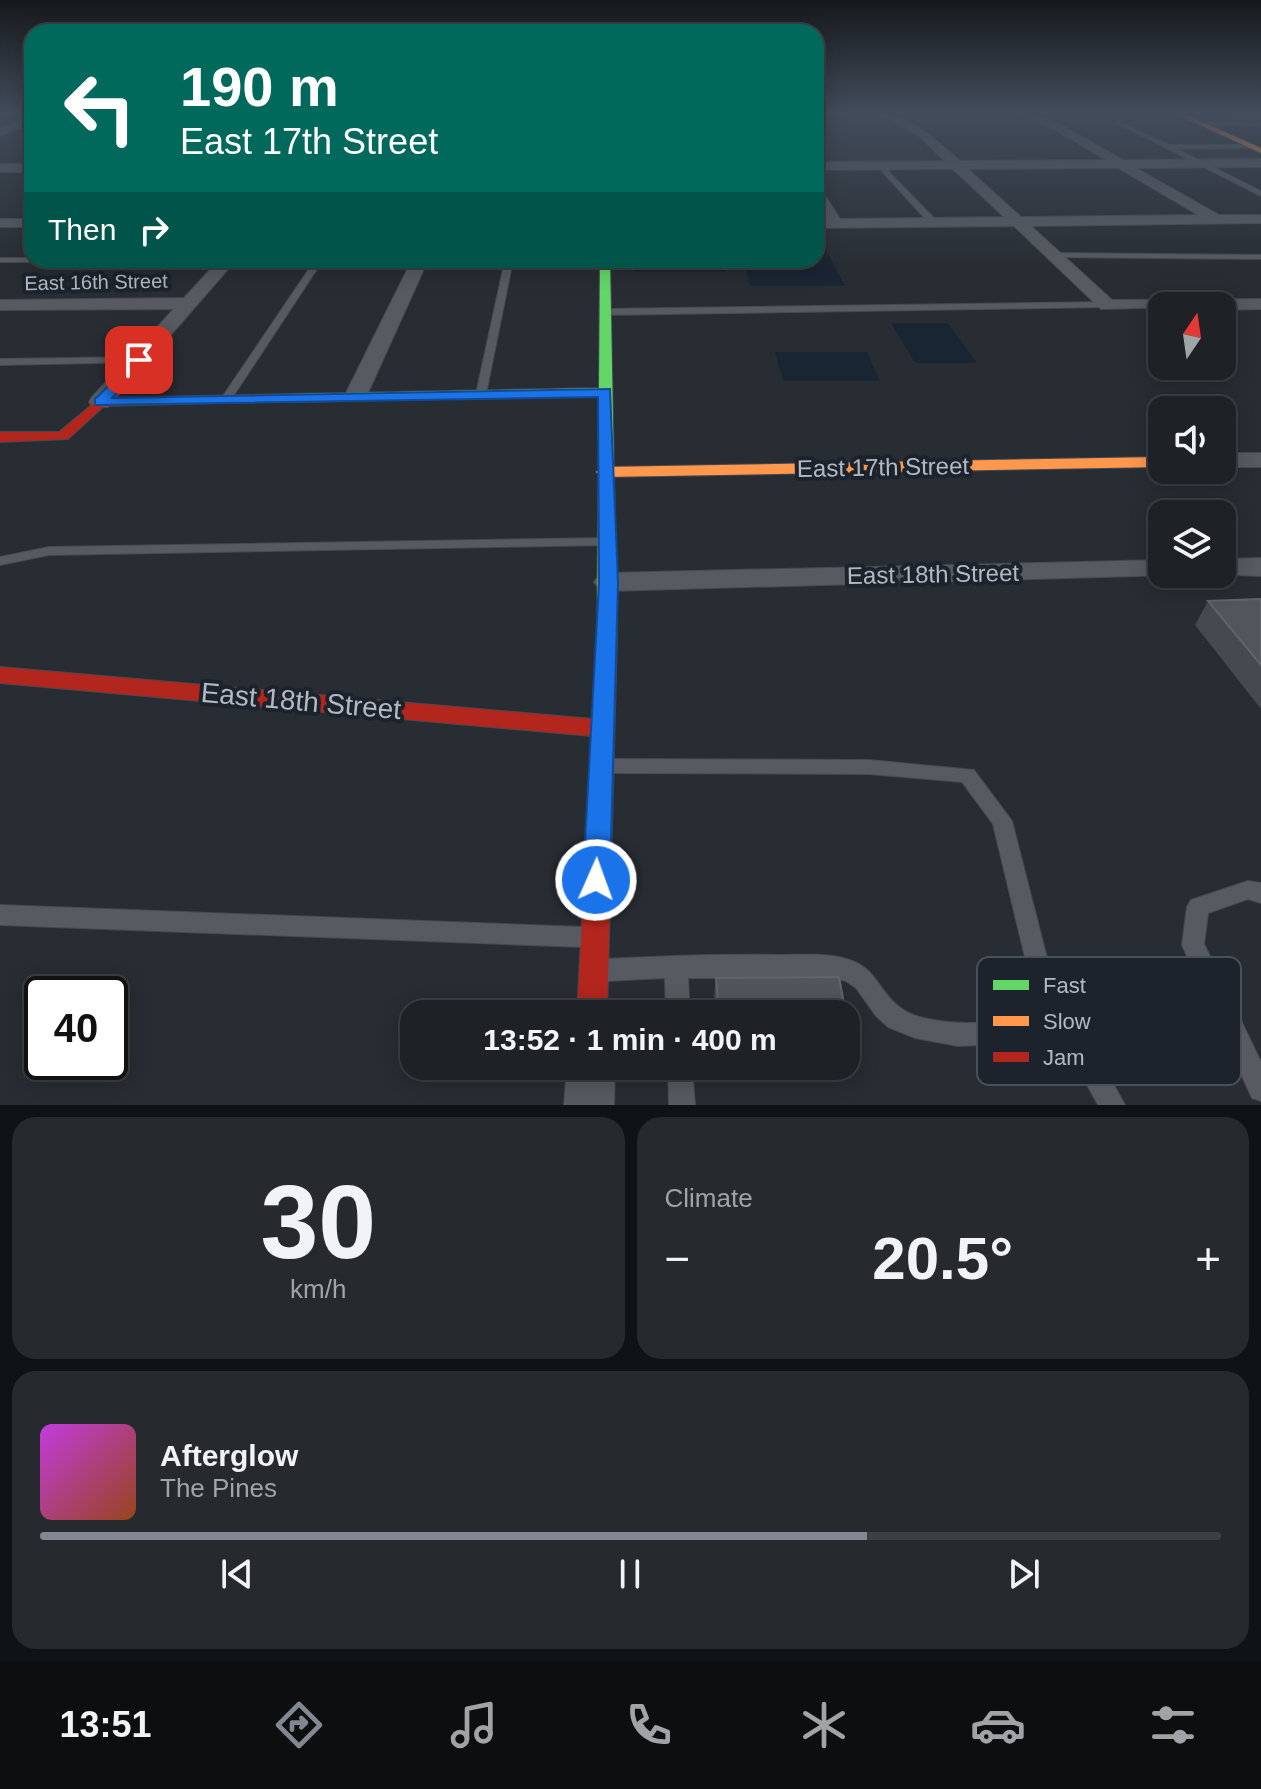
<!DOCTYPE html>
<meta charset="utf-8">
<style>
:root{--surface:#1e2226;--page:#262a2e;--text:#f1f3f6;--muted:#a1a4a7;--line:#3c3f43;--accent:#828891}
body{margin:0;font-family:Arial,sans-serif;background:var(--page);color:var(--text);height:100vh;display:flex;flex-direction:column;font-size:30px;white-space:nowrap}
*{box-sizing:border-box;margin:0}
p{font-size:26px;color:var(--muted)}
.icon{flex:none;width:44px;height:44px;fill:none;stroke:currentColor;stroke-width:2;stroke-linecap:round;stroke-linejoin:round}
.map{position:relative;height:1105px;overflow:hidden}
.side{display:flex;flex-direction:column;gap:12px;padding:12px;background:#101315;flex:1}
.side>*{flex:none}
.banner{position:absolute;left:24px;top:24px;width:800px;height:244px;border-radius:24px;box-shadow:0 4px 20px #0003,0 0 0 2px var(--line);background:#00695c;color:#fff;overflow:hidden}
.needle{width:52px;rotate:13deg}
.controls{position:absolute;left:1148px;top:292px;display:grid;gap:16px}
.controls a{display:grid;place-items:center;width:88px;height:88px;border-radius:16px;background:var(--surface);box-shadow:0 4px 20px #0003,0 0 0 2px var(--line);font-size:40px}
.speed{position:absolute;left:24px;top:976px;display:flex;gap:16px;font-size:40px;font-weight:700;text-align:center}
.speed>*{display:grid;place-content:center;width:104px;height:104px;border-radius:50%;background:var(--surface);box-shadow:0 4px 20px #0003,0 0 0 2px var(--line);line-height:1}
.speed .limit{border:4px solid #111;border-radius:12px;background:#fff;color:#111}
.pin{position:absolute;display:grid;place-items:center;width:68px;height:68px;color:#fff;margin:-34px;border-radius:16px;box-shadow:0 4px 12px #0006}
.me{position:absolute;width:88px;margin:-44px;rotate:2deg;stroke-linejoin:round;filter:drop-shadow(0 0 6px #0008)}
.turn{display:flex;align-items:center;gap:28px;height:168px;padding:0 24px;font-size:36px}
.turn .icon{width:104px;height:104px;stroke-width:2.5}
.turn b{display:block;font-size:56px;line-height:68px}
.then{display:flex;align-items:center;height:76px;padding:0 24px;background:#0003;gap:16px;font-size:30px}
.big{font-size:60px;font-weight:700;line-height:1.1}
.side .widget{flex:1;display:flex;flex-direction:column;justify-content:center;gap:12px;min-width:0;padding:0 28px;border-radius:24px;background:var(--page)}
.side .dial{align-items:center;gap:0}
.dial b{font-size:104px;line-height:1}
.song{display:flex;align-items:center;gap:24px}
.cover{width:96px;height:96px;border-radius:12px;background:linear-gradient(135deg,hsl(290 70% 55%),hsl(20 70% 35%))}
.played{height:8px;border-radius:4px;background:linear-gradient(90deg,var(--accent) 70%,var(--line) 70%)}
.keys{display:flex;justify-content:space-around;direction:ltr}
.heat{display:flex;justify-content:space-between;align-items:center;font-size:44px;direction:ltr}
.side .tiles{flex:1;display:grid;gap:12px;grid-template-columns:1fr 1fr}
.widget:last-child{grid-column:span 2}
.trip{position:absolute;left:400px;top:1000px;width:460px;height:80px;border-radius:24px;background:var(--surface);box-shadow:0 4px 20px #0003,0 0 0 2px var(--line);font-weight:700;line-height:80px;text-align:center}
.tab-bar{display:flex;height:128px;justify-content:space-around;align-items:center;background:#0c0e0f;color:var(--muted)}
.tab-bar .icon{width:56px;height:56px}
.tab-bar .current{color:var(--accent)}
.tab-bar b{font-size:36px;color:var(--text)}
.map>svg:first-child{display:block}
.water{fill:#1a2533}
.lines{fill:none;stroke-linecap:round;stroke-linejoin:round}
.lane-casing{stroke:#464950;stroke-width:2}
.street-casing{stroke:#464950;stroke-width:2}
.fast-casing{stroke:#464950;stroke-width:2}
.slow-casing{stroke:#464950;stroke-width:2}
.jam-casing{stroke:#464950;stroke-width:2}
.lane{fill:#575b61;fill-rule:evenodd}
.street{fill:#575b61;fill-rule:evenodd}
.fast{fill:#63d668;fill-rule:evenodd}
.slow{fill:#ff974d;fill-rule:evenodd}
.jam{fill:#b3261e;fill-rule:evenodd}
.wall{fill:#454950}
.building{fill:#51555c;stroke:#60656c;stroke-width:2}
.route{fill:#1a73e8;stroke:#114b97;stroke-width:2}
.labels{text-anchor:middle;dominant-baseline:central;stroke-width:8;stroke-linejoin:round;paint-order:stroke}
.far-street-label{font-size:20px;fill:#b2b9c3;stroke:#1d232c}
.street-label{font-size:24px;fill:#b2b9c3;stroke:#1d232c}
.near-street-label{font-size:28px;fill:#b2b9c3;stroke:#1d232c}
.key{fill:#1d232c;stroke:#4a5059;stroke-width:2}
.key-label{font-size:22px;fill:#b2b9c3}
</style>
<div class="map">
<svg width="1261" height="1105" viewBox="0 0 1261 1105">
<rect width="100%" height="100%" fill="#282d33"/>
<path class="water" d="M816 231 845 286H751L743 260H816Z
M634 260H723L726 272H634Z
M891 323H948L977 363H915Z
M775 352H867L880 381H783Z"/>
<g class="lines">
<g class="lane-casing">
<path id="lane" d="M1117 121 1170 145H1253L1251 148 1177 149 1261 191V196L1117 123Z
M1203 122H1261V126L1201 125Z
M878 165H882L937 221V225H931L878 167Z
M1055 253 1261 255V259L1052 257 1051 255Z
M0 258H32V260H54L50 262H0Z
M315 260H323L230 401H222L221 399Z
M505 260H513L486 394 481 397 476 394Z
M1107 302 1110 303V307L605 315 600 312 605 309Z
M139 357 144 360 143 362 0 365V359Z
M606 538 613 542 611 545 49 555 0 565V557L49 547Z
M609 759 869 760 974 770 1012 821 1050 970 1125 1105H1098L1064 1042 958 1046 915 1038 888 1027 876 1016 856 988 846 981 834 978H688L690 1014H666L665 978 606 981 598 978 595 970 598 962 606 959C663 956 719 954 777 955 799 955 822 953 843 958 878 966 877 992 902 1009 934 1031 1013 1021 1052 1019L1029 974 993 824 962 782 869 774 609 773 603 771 600 766 603 761Z
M1248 881 1261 883V903L1248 899 1208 913 1204 944 1261 1062V1101L1252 1098 1182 945 1187 907 1191 900Z
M0 905 583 927 591 930 594 937 591 944 583 947 0 925Z
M668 1066H692L695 1105H669Z"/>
</g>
<g class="street-casing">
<path id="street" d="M877 114C911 114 936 140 960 161L1106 160 1052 128 1017 114H1032L1060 124 1123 160 1261 159V167L1136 168 1219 215H1261V223L1031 226 1112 300 1261 299V309L1222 310V306L1101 309 1014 226 816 228V220L826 219 816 203V188L821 189 840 219 1004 217 953 169 816 170V162L945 161 918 135ZM1118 168 1198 215 1021 217 968 169Z
M32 115V122L0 136V129Z
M0 164H32V172H0Z
M0 219H32V227H0Z
M219 260H236L108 407H92L89 402 92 397 174 309 0 310V300L184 298Z
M412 260H428L367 395 364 400H348L345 395Z
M1222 453H1261V467H1222Z
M1261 558V576L1212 574H1222V559Z
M1162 560V574L1172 575 609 591 599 589 594 582 599 575 609 573Z
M567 1066H615L614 1105H564Z"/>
</g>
<g class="fast-casing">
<path id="fast" d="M600 260H610L617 636 614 641H600L597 636 599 396 290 402 283 398 290 394 599 388Z"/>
</g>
<g class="slow-casing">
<path id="slow" d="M1176 114H1184L1261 148V153Z
M1162 457V467L604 477 596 472 604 467Z"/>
</g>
<g class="jam-casing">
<path id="jam" d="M290 394 295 395V401L104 406 68 439 0 442V432H59L100 398Z
M607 629 614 631 617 636 607 1014H577L592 736 0 683V667L593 719 597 636 600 631Z"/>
</g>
<use href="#lane" class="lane"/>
<use href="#street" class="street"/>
<use href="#fast" class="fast"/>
<use href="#slow" class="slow"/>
<use href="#jam" class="jam"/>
</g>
<path class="wall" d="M1221 114H1261V120L1234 119Z
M1261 599V709L1195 625 1208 601Z
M716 978 846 1014H715L714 996Z
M846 1016 853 1051 847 1069H743L742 1066H846Z"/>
<path class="building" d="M1261 599V665L1208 601Z
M839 977 846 1014H719L716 978Z
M846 1016 853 1051H846Z"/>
<linearGradient id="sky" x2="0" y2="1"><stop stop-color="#16191c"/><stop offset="0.42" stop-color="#424c5b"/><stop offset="1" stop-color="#424c5b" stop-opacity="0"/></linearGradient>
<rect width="1261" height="269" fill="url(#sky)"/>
<path class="route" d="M139 356 146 360 112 398 610 389 618 582 610 880 606 888 596 892 587 888 583 880 599 582 598 397 95 405V399Z"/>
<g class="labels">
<g class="far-street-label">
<text transform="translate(96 282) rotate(-1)">East 16th Street</text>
</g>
<g class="street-label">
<text transform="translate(883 467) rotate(-1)">East 17th Street</text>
<text transform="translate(933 574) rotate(-1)">East 18th Street</text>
</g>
<g class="near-street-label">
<text transform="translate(301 701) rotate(5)">East 18th Street</text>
</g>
</g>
<rect x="977" y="957" width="264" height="128" rx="12" class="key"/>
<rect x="993" y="980" width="36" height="10" fill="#63d668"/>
<rect x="993" y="1016" width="36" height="10" fill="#ff974d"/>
<rect x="993" y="1052" width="36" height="10" fill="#b3261e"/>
<g class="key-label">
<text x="1043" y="993">Fast</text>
<text x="1043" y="1029">Slow</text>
<text x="1043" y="1065">Jam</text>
</g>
</svg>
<div class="controls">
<a><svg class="needle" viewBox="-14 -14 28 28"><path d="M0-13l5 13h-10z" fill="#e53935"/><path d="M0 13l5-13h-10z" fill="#a1a4a7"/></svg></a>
<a><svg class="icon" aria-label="sound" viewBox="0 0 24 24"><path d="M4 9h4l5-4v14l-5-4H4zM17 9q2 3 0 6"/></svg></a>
<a><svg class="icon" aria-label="layers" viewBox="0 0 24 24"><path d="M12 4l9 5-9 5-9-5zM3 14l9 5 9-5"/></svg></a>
</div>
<div class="speed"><div class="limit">40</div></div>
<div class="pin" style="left:139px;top:360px;background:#d93025"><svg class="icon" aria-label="arrive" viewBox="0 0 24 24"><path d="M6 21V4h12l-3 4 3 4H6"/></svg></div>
<svg class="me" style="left:596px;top:880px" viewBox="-20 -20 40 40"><circle r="17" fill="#1a73e8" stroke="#fff" stroke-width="3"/><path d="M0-11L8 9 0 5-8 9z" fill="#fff"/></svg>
<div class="trip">13:52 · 1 min · 400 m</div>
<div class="banner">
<div class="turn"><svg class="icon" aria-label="left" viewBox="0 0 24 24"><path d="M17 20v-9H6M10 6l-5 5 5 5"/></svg><div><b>190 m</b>East 17th Street</div></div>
<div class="then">Then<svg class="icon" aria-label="right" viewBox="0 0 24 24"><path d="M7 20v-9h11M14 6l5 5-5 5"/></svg></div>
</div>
</div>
<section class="side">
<div class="tiles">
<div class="widget dial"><b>30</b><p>km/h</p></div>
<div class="widget"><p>Climate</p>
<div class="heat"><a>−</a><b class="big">20.5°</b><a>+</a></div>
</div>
<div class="widget">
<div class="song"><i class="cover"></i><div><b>Afterglow</b><p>The Pines</p></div></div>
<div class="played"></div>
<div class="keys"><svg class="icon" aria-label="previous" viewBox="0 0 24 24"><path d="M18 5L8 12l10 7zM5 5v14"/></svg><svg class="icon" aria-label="pause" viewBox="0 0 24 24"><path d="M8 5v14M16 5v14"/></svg><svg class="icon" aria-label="next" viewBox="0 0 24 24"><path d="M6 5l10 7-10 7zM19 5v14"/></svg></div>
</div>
</div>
</section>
<nav class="tab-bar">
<b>13:51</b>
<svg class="icon current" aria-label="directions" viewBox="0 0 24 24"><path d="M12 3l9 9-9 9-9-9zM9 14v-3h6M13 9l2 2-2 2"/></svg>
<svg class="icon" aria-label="music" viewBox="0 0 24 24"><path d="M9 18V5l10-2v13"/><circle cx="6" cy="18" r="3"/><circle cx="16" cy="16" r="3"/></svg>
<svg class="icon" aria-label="phone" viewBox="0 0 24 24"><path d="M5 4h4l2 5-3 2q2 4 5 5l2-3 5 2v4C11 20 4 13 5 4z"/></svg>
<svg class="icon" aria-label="climate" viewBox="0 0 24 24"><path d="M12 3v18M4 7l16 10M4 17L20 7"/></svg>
<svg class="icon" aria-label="car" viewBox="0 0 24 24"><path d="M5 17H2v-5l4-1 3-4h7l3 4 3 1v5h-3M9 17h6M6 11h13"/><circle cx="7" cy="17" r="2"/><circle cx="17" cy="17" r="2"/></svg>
<svg class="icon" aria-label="filters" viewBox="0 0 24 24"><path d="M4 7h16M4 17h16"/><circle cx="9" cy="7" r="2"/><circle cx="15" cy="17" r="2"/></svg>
</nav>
